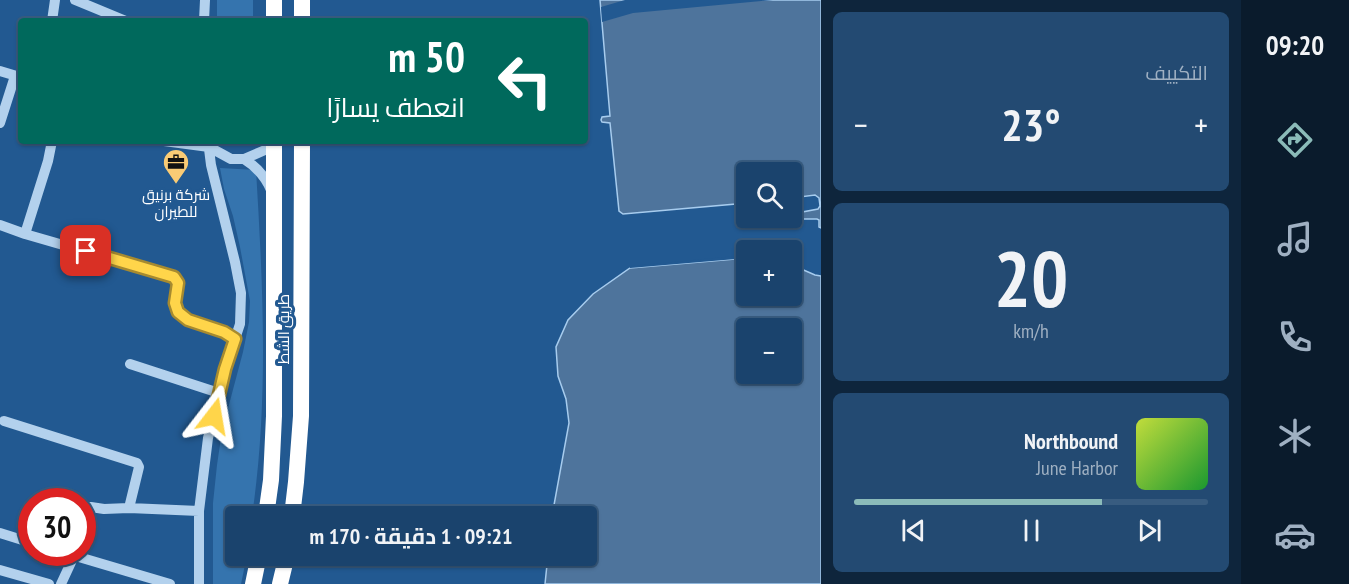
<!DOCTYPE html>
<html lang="ar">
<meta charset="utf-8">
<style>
:root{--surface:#1a436d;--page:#234a72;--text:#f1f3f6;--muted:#9fb0c2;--line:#385c80;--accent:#8bbbb9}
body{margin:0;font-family:"PT Sans Narrow",Cairo,sans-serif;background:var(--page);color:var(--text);direction:rtl;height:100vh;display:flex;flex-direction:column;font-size:22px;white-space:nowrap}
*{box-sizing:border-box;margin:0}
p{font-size:20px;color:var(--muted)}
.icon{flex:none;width:33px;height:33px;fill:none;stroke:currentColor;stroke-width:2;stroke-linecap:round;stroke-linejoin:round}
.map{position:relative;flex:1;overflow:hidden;direction:ltr}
.drawer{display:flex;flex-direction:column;gap:12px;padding:12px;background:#0e253c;width:420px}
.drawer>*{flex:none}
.top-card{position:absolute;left:18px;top:18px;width:570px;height:126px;border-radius:6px;box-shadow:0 2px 4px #0004,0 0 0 2px var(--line);direction:rtl;background:#00695c;color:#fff;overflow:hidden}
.tools{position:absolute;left:736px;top:162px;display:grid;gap:12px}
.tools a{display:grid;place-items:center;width:66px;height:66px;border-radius:6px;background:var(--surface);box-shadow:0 2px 4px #0004,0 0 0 2px var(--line);font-size:30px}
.speed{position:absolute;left:18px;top:488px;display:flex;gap:12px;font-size:30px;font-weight:700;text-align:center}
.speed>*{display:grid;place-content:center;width:78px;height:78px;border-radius:50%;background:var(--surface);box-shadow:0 2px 4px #0004,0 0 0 2px var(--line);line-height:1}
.speed .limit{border:9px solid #d22;background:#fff;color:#111}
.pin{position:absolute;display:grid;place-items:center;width:51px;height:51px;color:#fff;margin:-26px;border-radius:12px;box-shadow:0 3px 9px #0006}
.me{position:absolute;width:66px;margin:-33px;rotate:14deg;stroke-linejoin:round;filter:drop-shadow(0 0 4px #0008)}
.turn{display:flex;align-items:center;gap:21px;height:126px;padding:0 24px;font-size:27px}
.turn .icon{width:78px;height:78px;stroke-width:2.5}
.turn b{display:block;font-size:42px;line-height:51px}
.big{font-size:45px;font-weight:700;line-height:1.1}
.drawer .widget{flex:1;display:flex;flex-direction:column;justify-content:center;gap:9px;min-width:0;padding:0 21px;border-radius:9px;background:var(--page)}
.drawer .dial{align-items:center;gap:0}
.dial b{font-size:78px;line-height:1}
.song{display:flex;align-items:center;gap:18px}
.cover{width:72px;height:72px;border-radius:9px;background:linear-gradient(135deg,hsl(70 70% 55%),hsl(130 70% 35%))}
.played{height:6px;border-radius:3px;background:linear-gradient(90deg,var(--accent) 70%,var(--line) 70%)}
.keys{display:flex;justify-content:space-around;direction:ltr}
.heat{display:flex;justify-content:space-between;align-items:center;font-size:33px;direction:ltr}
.trip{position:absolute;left:225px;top:506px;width:372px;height:60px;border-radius:6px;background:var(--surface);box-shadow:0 2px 4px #0004,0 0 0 2px var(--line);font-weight:700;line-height:60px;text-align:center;direction:rtl}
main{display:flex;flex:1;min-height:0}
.tab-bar{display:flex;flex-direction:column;width:108px;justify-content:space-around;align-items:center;background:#0a1b2c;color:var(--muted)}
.tab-bar .icon{width:42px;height:42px}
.tab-bar .current{color:var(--accent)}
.tab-bar b{font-size:27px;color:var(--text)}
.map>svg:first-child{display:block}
.green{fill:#3574ae}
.water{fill:#4e749c;stroke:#a7ccee;stroke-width:1.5;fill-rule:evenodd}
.pier{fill:#225991}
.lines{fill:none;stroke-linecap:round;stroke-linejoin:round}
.minor{stroke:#b3d1ed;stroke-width:10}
.highway{stroke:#fff;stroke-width:16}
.route-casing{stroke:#a68a30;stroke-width:15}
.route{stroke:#ffd54a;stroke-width:10}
.labels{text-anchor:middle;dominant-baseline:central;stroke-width:6;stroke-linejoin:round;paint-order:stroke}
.poi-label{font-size:15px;fill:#fff;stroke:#225991}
.street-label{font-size:15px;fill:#fff;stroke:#225991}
</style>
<main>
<nav class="tab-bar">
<b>09:20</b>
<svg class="icon current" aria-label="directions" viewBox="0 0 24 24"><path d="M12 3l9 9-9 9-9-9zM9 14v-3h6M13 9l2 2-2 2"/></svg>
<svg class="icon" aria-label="music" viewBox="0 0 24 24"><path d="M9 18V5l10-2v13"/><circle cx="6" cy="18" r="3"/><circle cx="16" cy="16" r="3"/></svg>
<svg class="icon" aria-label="phone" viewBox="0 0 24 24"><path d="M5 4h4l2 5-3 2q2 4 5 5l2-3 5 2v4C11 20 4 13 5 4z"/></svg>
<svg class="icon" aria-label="climate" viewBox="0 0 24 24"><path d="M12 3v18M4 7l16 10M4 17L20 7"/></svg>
<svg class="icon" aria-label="car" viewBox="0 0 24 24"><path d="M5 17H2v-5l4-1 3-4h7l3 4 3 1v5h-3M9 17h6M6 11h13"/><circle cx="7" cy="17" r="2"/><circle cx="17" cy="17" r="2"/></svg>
</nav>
<section class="drawer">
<div class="widget"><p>التكييف</p>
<div class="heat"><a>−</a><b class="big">23°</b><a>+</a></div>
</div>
<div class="widget dial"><b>20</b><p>km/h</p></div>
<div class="widget">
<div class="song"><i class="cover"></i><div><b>Northbound</b><p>June Harbor</p></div></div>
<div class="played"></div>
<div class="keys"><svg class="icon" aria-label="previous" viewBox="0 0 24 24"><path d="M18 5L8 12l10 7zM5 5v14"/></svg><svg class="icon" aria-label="pause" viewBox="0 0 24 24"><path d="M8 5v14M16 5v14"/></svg><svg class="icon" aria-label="next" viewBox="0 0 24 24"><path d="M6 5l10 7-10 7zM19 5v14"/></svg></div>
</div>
</section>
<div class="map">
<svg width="821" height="584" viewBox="0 0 821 584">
<rect width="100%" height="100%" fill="#225991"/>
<path class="green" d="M217 0H253V21H217Z
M220 168 256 170C263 286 269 401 252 516H236V555H247L241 584H213V503L217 465 222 431 243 352 249 322 250 301 240 247 233 216 224 189Z"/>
<path class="water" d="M600 0H821V228L819 227V220L817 219H791L792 214 818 209 820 206 819 198 815 195 792 198V172H747V203L623 214 619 211 610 123 602 122 601 120 602 117 610 116Z
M747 258V296H792V265L815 275 821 276V584H545L548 555H586V516H552L569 423 566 399 558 376 556 347 568 320 593 294 630 268ZM747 328H792V374H747Z"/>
<path class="pier" d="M625 0H773L633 13 602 22 601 7Z
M747 255V258L630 268 629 266Z"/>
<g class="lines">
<path class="minor" d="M75 0 126 21
M52 21 55 0
M204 21 205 0
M0 71 20 77
M0 123 15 76
M164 141 209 147 231 159H244L265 150 274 142
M244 159C257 167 265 176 271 190
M0 225 25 234 174 277 179 283 175 303 178 313 188 320 224 332 235 339
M25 234 48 161 52 141
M130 364 219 393
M4 421 137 463 139 467 129 508
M82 512 85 508 91 507 104 509 129 508 199 511
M0 533 32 543
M62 552 170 584
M0 570 49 584
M61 584 74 556
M199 584V511L208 438 225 369 240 324 241 293 235 262 211 165 208 141"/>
<path class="highway" d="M274 21V0
M302 21V0
M266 516 271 480 274 416V141
M292 516 296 482 301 416 302 141
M253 584 259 555
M280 584 287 555"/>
</g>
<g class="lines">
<g class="route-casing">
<path id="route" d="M86 251 174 277 178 283 175 303 178 312 188 320 224 332 235 339 225 369 214 416"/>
</g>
<use href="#route" class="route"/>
</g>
<defs>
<g id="office-pin" transform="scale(1.35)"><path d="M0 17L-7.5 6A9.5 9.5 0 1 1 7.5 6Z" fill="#f9cb75" stroke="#225991"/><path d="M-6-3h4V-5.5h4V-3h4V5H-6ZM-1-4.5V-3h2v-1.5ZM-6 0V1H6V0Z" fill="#111"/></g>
</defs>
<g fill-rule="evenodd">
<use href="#office-pin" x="176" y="162"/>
</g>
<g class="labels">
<g class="poi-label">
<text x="176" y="194">شركة برنيق<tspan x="176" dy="17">للطيران</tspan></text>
</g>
<g class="street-label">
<text transform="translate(283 329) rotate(-90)">طريق الشط</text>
</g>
</g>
</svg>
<div class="tools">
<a><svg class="icon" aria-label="search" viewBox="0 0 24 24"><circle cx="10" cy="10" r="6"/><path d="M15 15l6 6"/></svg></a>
<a>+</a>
<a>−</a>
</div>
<div class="speed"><div class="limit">30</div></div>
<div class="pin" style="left:86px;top:251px;background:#d93025"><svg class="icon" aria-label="arrive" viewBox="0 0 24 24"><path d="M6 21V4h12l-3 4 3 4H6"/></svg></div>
<svg class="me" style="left:214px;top:416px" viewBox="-20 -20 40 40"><path d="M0-17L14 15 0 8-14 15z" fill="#ffd54a" stroke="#fff" stroke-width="4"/></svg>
<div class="trip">09:21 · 1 دقيقة · 170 m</div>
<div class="top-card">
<div class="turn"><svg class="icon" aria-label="left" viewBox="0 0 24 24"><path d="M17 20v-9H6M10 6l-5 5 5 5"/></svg><div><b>50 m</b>انعطف يسارًا</div></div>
</div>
</div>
</main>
